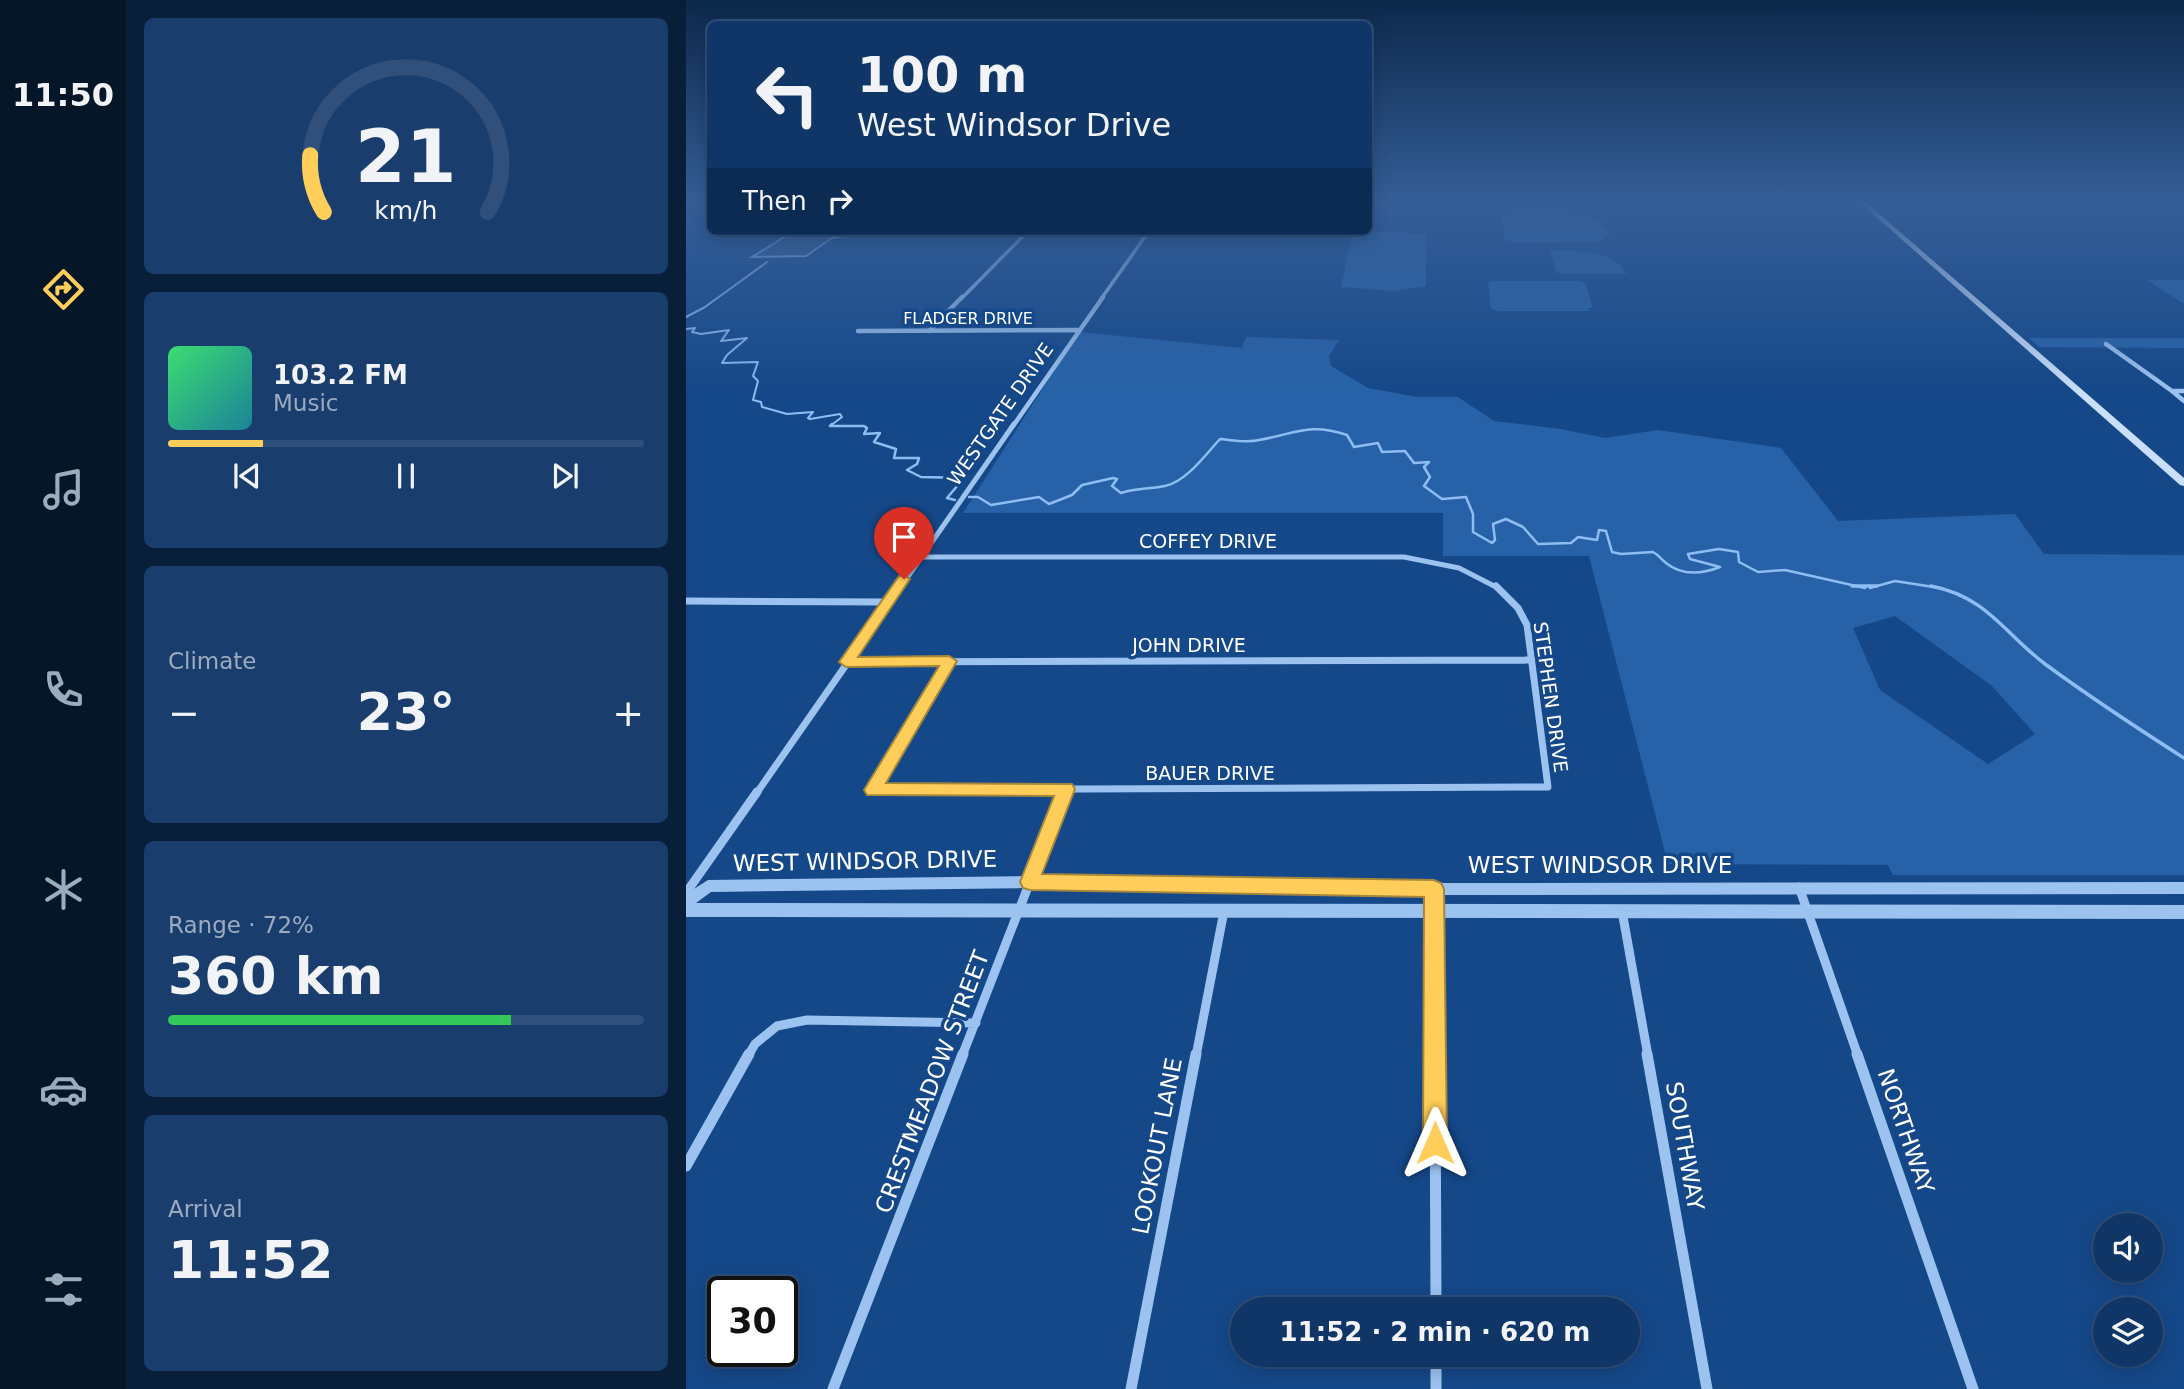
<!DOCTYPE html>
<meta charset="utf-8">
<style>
:root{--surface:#103667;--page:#193e6d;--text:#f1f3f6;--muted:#9cabc0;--line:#30507b;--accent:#ffce5a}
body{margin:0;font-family:"DejaVu Sans",sans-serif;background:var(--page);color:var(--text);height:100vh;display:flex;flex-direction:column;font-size:26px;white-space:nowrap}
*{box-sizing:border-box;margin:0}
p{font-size:23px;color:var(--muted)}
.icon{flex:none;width:38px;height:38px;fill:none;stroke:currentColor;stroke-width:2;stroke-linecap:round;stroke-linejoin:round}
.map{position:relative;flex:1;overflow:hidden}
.sheet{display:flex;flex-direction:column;gap:18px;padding:18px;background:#091e39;width:560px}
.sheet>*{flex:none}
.top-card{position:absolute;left:21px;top:21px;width:665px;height:214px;border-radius:10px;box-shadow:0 4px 18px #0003,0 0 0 2px var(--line);background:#103667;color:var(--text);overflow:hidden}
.buttons{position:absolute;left:1407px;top:1213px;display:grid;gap:14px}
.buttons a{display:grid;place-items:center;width:70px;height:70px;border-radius:50%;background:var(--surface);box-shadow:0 4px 18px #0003,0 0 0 2px var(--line);font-size:35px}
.speed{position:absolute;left:21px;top:1276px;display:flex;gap:14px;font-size:35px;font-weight:700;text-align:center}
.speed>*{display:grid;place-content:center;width:91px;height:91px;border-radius:50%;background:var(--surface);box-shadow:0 4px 18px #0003,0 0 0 2px var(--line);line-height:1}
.speed .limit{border:4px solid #111;border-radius:10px;background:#fff;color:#111}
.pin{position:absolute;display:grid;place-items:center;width:60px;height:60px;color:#fff;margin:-72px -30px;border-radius:50% 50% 50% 0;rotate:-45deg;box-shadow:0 0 7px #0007}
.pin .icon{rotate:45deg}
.me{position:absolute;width:77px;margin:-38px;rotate:0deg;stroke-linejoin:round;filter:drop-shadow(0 0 5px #0008)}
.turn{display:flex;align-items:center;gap:24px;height:147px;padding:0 35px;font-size:32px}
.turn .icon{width:91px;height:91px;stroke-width:2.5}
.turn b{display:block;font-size:49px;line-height:60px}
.then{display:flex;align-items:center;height:66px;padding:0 35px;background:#0003;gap:14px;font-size:26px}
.big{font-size:52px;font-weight:700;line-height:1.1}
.sheet .widget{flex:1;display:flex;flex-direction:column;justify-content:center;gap:10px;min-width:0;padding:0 24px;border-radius:10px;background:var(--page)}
.sheet .dial{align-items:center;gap:0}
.dial svg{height:182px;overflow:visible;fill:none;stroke:var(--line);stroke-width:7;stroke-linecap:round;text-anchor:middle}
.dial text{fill:var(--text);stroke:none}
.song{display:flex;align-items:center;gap:21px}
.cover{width:84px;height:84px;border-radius:10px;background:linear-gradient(135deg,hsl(140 70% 55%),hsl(190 70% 35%))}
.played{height:7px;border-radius:4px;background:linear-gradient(90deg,var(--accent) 20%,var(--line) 20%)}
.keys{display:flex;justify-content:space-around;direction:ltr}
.heat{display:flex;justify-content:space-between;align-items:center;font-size:38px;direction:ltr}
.charge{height:10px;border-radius:5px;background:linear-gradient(90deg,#34c759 72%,var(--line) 0)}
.trip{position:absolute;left:544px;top:1297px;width:410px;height:70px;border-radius:35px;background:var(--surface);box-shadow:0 4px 18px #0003,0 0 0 2px var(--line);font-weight:700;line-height:70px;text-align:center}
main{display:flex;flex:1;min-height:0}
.menu{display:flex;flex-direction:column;width:126px;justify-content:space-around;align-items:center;background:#061629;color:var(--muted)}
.menu .icon{width:49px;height:49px}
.menu .current{color:var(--accent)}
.menu b{font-size:32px;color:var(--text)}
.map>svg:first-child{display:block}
.green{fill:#2762a8;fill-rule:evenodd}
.water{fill:#355c8c;stroke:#8ebdf2;stroke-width:2}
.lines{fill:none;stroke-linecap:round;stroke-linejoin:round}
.stream-far2{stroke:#8ebdf2;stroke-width:2}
.stream-far1{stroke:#8ebdf2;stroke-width:2.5}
.stream{stroke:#8ebdf2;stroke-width:3.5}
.minor-far5{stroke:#9cc2ef;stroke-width:3.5}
.minor-far4{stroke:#9cc2ef;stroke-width:4.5}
.minor-far3{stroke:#9cc2ef;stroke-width:5}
.minor-far2{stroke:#9cc2ef;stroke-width:7}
.minor-far1{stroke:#9cc2ef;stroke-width:9}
.minor{stroke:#9cc2ef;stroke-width:11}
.tertiary{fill:#9cc2ef;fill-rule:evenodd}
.secondary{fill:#cadffb;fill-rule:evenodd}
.route{fill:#ffce5a;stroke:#a6863a;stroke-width:2}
.labels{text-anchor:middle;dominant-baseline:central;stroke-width:7;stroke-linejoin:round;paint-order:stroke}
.far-street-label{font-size:16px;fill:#fff;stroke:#154889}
.street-label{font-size:19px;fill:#fff;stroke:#154889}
.near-street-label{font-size:23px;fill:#fff;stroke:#154889}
</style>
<main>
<nav class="menu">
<b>11:50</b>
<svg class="icon current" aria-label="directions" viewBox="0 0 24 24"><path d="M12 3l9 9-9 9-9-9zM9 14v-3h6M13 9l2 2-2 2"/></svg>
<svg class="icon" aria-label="music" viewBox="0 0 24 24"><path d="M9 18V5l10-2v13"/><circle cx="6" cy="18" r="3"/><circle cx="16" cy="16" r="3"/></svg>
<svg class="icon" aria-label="phone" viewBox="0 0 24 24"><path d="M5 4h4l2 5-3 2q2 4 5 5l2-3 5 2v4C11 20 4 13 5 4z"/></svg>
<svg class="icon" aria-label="climate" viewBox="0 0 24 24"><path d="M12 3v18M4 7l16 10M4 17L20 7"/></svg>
<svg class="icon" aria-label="car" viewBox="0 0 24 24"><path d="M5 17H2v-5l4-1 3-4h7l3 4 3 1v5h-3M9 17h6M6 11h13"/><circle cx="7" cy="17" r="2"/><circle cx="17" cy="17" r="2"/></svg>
<svg class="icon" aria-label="filters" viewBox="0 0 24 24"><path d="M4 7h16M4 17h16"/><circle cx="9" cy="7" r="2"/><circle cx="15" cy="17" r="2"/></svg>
</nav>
<section class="sheet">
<div class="widget dial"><svg viewBox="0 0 100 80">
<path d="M14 69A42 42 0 1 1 86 69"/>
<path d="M14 69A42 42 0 0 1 8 44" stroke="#ffce5a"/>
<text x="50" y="56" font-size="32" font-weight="700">21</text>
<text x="50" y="72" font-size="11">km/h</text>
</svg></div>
<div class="widget">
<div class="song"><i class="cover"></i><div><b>103.2 FM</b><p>Music</p></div></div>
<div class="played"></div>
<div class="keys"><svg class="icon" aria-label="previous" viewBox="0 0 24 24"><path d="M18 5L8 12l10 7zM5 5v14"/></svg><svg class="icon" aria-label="pause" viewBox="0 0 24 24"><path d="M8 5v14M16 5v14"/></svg><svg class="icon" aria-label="next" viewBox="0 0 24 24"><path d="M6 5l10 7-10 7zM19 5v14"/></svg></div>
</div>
<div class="widget"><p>Climate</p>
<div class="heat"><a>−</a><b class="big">23°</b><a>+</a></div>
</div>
<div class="widget"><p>Range · 72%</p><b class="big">360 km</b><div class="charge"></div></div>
<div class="widget"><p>Arrival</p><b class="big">11:52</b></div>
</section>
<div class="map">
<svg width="1498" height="1389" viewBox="0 0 1498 1389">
<rect width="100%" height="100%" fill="#154889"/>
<path class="green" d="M836 210C864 209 908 206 924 234L914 242 827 243 819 240 815 213Z
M704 231 740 235V286L707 291 655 287 666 234Z
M864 251C889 251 928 248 940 274H875L870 272Z
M1461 280H1498V304Z
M806 281H894L899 283 907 308H903L904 311H811L805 308 802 283Z
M393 332 556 348 560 337 653 340 643 356 645 366 682 388 731 397H772L808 421 875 429 919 438 972 430 1095 448 1152 521 1329 514 1358 554 1498 555V875H1207L1202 865 982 864 903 556H757V513H277ZM1209 616 1306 686 1349 734 1302 764 1194 690 1167 628Z
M1343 338H1498V348L1353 347Z"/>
<path class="water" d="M108 231H186L146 238 120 256 66 257Z"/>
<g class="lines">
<path class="stream-far2" d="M0 317 19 307 81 262
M0 329 9 328 6 332 15 334 43 330 35 341 61 338 41 355 36 363 72 362 67 376 72 381 67 400 75 402 76 407 101 414 127 412 122 418 124 419 154 414 156 417 144 426H178"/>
<path class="stream-far1" d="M146 424 144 426H178L181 428 178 434 194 433 188 442 210 449 208 458H233L231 464 221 470 235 477 278 478 261 498 269 500
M283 497H292L305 505 353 497 363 504 386 495 396 485 427 478 431 479 426 486 435 493C450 488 464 489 479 486 500 482 520 454 534 439 546 440 561 443 573 440 609 434 623 422 661 435L668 447 692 443 696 452 719 451 728 463 743 462 738 467 744 477 738 486 756 499 780 497 787 514V532L806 543 809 540 807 524 820 519 837 527 852 544 885 543 892 537 911 540 913 530 920 531 926 552 935 554 967 552C973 555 975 559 980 563 996 576 1016 574 1034 567L1004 559 1002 554 1033 549 1052 552 1053 562 1072 572 1099 570 1179 588
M1184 588 1209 581 1254 588"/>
<path class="stream" d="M1166 586H1191
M1245 586C1301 597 1317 632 1359 664 1404 697 1451 728 1498 758"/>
<path class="minor-far5" d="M281 234H339
M275 299 342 231
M415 299 463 231"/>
<path class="minor-far4" d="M172 331 392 330
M243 331 276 297
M1420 344 1486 391
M1498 391H1486L1498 401
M327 426 417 297"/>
<path class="minor-far3" d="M234 557H718L773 568 812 588
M214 588 328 424"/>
<path class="minor-far2" d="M0 601 201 602
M160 662 846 660
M187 790 862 787 841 625 832 608 810 586
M187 790 263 661
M70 794 215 586
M378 794 380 789"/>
<path class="minor-far1" d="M1113 887 1172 1056
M748 889 749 1056
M0 893 71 792
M936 911 962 1056
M62 1056 69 1044 91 1026 121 1020 290 1023
M276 1056 379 792
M510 1056 538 911"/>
<path class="minor" d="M749 1054 750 1309
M961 1054 1021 1389
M1171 1054 1287 1389
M0 1166 63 1054
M750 1354V1389
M147 1389 277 1054
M445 1389 510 1054"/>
<path class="tertiary" d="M344 876 748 883 1498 882V894L748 895 344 888 25 892 10 903 1498 905V919L0 917V894L22 880Z"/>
<path class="secondary" d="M1170 199H1176L1498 478V486L1494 485Z"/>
</g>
<linearGradient id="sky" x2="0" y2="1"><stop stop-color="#0c284b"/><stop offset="0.51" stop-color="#355e97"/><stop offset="1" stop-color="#355e97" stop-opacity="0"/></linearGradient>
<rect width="1498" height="393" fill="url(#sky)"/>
<path class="route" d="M218 575 224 579 172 657 263 656 271 661 200 783 386 784 389 789 356 874 748 880 755 883 758 889 761 1143 758 1151 749 1155 741 1151 737 1143 738 897 344 890 337 888 334 882 368 796 181 795 178 790 181 785 253 666 160 667 153 662 213 576Z"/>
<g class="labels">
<g class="far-street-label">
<text x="282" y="318">FLADGER DRIVE</text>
</g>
<g class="street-label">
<text transform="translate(314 414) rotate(-55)">WESTGATE DRIVE</text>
<text x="522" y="541">COFFEY DRIVE</text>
<text x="503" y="645">JOHN DRIVE</text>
<text transform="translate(865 697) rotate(82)">STEPHEN DRIVE</text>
<text x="524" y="773">BAUER DRIVE</text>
</g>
<g class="near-street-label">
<text transform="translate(179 861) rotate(-1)">WEST WINDSOR DRIVE</text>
<text x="914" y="865">WEST WINDSOR DRIVE</text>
<text transform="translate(246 1082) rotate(-69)">CRESTMEADOW STREET</text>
<text transform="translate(1220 1131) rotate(71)">NORTHWAY</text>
<text transform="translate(471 1146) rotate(-79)">LOOKOUT LANE</text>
<text transform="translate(999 1146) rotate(80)">SOUTHWAY</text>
</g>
</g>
</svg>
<div class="buttons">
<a><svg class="icon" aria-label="sound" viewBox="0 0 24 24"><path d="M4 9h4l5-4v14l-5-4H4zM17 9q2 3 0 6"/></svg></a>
<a><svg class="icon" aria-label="layers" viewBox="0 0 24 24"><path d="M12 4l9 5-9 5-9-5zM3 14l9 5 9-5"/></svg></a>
</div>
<div class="speed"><div class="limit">30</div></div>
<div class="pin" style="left:218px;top:579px;background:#d93025"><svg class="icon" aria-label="arrive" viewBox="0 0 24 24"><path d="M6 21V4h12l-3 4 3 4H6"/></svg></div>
<svg class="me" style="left:749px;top:1143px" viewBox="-20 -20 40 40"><path d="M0-17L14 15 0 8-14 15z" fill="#ffce5a" stroke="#fff" stroke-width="4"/></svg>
<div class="trip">11:52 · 2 min · 620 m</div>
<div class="top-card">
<div class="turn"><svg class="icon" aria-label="left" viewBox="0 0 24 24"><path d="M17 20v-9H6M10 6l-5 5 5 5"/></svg><div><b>100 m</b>West Windsor Drive</div></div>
<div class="then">Then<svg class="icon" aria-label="right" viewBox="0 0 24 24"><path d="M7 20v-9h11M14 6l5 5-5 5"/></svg></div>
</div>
</div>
</main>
